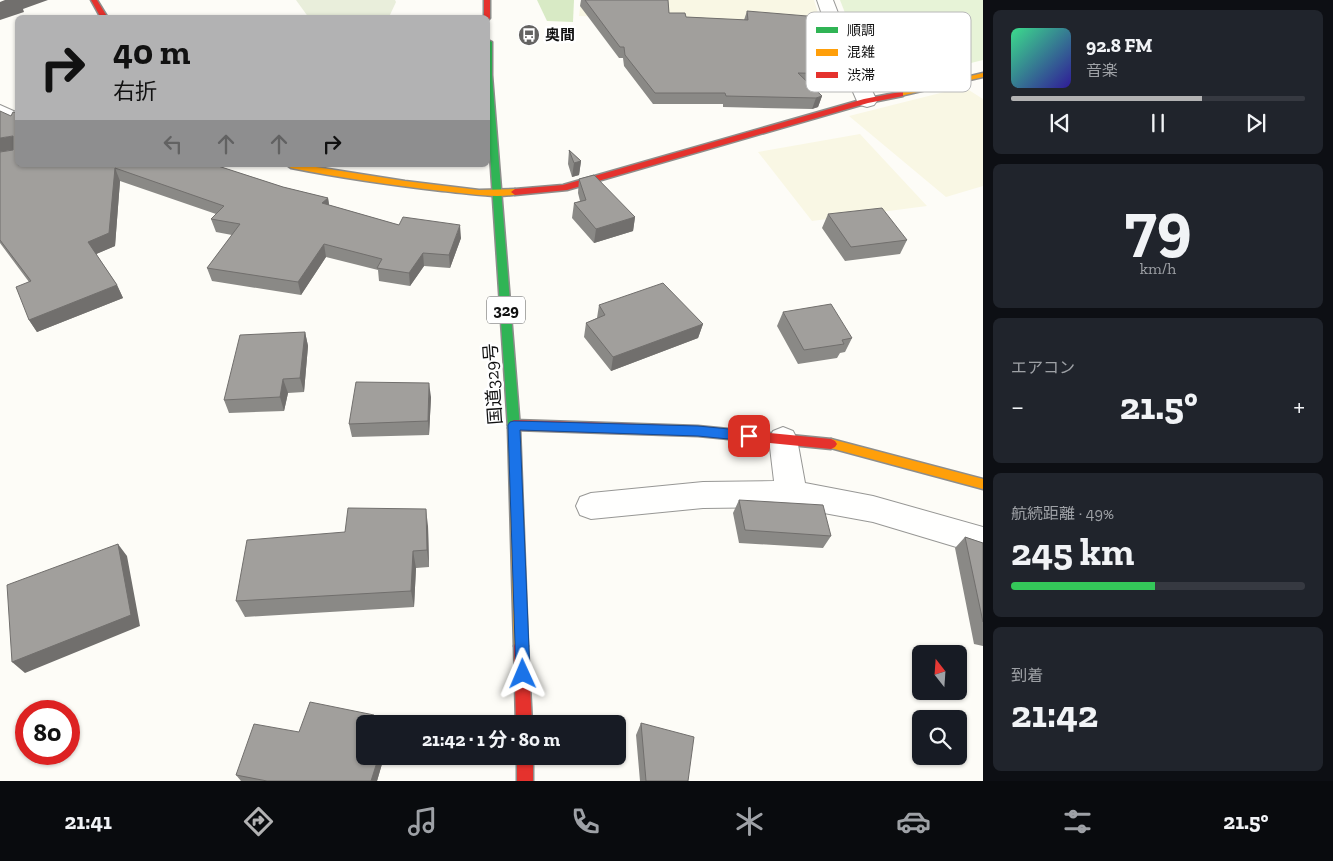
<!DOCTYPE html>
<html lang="ja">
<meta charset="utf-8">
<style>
:root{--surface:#171b24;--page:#20242c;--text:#f1f3f6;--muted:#9ea1a6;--line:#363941;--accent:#b2b2b3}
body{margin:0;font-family:"Zilla Slab","Noto Sans JP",serif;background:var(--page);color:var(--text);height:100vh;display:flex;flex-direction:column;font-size:19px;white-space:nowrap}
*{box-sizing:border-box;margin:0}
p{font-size:16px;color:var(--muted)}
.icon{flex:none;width:28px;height:28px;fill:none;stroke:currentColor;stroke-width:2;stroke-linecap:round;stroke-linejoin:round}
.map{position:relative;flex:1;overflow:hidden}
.side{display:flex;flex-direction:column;gap:10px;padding:10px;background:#0d0f14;width:350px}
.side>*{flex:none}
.guide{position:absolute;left:15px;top:15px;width:475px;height:152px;border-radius:8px;box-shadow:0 1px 4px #0004;background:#b2b2b3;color:#111;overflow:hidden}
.needle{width:32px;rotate:343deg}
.tools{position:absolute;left:912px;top:645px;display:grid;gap:10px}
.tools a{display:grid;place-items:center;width:55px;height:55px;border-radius:8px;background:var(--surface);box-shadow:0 1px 4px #0004;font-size:25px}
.speed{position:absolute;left:15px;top:700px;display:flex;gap:10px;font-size:25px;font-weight:700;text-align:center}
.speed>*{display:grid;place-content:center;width:65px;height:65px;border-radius:50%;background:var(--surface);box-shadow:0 1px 4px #0004;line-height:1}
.speed .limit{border:8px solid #d22;background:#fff;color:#111}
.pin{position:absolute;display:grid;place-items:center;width:42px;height:42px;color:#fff;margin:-21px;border-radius:10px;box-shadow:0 2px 8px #0006}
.me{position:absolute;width:55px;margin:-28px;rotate:359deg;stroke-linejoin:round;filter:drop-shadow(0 0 4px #0008)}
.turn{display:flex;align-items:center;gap:18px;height:105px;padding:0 15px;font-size:22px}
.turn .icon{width:65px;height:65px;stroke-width:2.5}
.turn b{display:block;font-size:35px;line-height:42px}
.lanes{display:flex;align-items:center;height:48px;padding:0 15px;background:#0003;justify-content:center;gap:25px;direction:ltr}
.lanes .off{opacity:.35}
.big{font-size:38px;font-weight:700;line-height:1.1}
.side .tile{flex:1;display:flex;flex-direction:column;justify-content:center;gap:8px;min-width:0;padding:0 18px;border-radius:8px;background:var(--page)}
.side .dial{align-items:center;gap:0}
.dial b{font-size:65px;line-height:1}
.song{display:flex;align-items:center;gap:15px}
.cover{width:60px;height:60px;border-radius:8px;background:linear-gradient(135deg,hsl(150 70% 55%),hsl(250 70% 35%))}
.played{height:5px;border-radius:2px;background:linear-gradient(90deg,var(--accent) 65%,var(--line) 65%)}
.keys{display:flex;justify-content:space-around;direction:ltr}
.heat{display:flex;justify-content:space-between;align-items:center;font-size:28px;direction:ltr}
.charge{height:8px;border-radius:4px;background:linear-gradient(90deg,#34c759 49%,var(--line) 0)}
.trip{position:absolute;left:356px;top:715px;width:270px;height:50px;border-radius:8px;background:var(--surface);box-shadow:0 1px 4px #0004;font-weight:700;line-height:50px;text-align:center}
.tab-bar{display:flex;height:80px;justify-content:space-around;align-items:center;background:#090b0e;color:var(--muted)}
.tab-bar .icon{width:35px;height:35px}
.tab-bar .current{color:var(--accent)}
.tab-bar b{font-size:22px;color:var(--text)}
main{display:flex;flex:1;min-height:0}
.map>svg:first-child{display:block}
.farmland{fill:#f9f7e4}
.green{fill:#e7f3d7}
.forest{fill:#d8eac5}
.cemetery{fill:#e9eedb}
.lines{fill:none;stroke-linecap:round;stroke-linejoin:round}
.street-casing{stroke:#979795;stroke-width:2}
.fast-casing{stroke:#8e8d8b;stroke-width:3}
.slow-casing{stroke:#8e8d8b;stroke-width:3}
.jam-casing{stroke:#8e8d8b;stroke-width:3}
.street{fill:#fffffe;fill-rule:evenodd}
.fast{fill:#30b455;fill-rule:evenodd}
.slow{fill:#ff9f0a;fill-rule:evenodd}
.jam{fill:#e5322d;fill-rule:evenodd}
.wall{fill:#8a8986}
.shaded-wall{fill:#716f6d}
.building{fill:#a19f9c;stroke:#716f6d}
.route{fill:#1a73e8;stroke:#114b97}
.labels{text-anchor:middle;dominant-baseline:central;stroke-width:5;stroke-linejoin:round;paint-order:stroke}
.far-poi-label{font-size:15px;font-weight:bold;fill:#111;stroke:#fff;text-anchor:start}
.shield{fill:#fff;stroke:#585858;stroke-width:1}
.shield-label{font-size:16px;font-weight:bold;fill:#111}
.street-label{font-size:18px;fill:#111;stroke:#fff}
.key{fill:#fff;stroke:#b8b8b8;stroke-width:1}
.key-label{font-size:14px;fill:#111}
</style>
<main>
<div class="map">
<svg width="983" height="781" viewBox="0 0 983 781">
<rect width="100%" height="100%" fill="#fdfcf7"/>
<path class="farmland" d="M581 0H814L821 23 579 16Z
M964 87 983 99V186L946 197 849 116Z
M860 134 927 206 812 221 758 152Z"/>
<path class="green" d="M840 0H983V60L883 85 871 80Z"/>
<path class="forest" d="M537 0H574L573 22 547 21Z"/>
<path class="cemetery" d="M296 0H395L396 2 389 17 309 18Z"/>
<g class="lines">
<g class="street-casing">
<path id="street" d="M817 0H833L850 44 877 101 874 105 867 107 860 105 857 101 832 44Z
M0 105 18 113V127L0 119Z
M783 427 793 431 797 439 805 483 873 496 983 527V555L873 522 791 507 703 508 591 519 580 515 576 506 580 497 591 493 703 482 774 481 769 439 773 431Z"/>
</g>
<g class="fast-casing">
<path id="fast" d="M488 40 492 42V75L520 428 518 431H510L508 428 488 123Z"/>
</g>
<g class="slow-casing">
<path id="slow" d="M983 73V77L900 96 896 94Z
M287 165H303L405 181 479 190 515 189 519 192 518 194C494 199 467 193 442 191 391 185 341 178 291 168Z
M514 423 518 425 520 428 528 646 526 651 521 653 516 651 514 646 508 428 510 425Z
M831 439 983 479V489L827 447 825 444 827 441Z"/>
</g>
<g class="jam-casing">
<path id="jam" d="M91 0H97L108 18H101Z
M484 0H490V18L488 20V18H484Z
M900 92H903V96L868 103 567 190 515 195 511 192 515 189 563 185 864 99Z
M514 420 698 426 831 439 835 441 837 444 835 447 831 449 698 436 514 430 510 428 508 425 510 422Z
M521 639 526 641 528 646 532 724H516L514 646 516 641Z
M517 756H533V781H517Z"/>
</g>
<use href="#street" class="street"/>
<use href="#fast" class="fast"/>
<use href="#slow" class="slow"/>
<use href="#jam" class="jam"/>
</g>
<path class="wall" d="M581 0H668L669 13 686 17 744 20 747 11 808 20 843 74 840 85 810 84 822 96 818 107 812 109 723 107V104H653L624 66 623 58H619L580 6Z
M0 111 18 165H215L283 187 328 198 329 205 399 225 461 238 450 268 424 266 410 286 379 281 378 270 326 257 301 295 212 281 207 268 232 235 216 232 211 219 216 214 120 181 115 246 96 254 117 285 123 298 37 332 29 320V282L0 243V152L13 150Z
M569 150 581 161 579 175 572 177 568 164Z
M579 179 635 217 633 231 594 243 572 218 574 203 580 201 578 193Z
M828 214 907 240 900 254 845 261 822 228Z
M599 305 703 324 698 338 611 371 584 337 586 323 597 318Z
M783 312 852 338 845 352 840 353 837 358 798 364 777 326Z
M305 332 308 346 304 392 288 393 284 411 229 413 224 400Z
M431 397 429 435 352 437 349 424Z
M739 500 831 536 823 548 739 543 733 513Z
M428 526 429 567 416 568 414 607 245 617 236 601Z
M965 537 983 543V646L974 644 955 548Z
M374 715 377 724H365V756L384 757 377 781H241L236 775 299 732Z
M641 723 688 781H640L636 735Z"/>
<path class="shaded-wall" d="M5 0H48L23 9 24 12 0 20V2Z
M822 96 818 107 812 109 816 98Z
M13 136 18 149 0 152V138Z
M581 161 579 175 572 177 574 163Z
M115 168 120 181 115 246 94 255 88 242Z
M328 198 330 211 322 203Z
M635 217 633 231 594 243 596 229Z
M460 225 461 238 450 268 449 255Z
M324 244 326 257 301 295 298 282Z
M423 253 424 266 410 286 409 273Z
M117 285 123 298 37 332 29 320Z
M703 324 698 338 611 371 613 357Z
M305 332 308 346 304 392 300 378Z
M283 379 288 393 284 411 280 397Z
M429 383 431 397 429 435 428 421Z
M426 509 428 526 429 567 427 550Z
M118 544 127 556 140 626 25 673 12 662Z
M413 551 416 568 414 607 411 591Z
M374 715 377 724H371Z
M379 756 384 757 377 781H371Z"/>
<path class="building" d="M585 0H668L669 13H685L686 17 748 20 747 11 807 16 808 20 829 21 843 74 798 73 822 96 816 98 726 96 725 93H655L625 55 624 47H620Z
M0 111 11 116 13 112 18 113V165H215L283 187 328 198 322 203 399 225 403 217 460 225 449 255 423 253 409 273 377 268 382 259 324 244 298 282 207 268 240 224 211 219 224 206 115 168 109 233 88 242 117 285 29 320 16 287 31 281 0 240V152L13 150V136L0 138Z
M569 150 581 161 574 163Z
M594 175 635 217 596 229 574 203 586 200 579 179Z
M882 208 907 240 851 247 828 214Z
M663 283 703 324 613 357 586 323 605 315 599 305Z
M831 304 852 338 842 340 844 344 804 350 783 312Z
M305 332 300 378 283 379 280 397 224 400 240 335Z
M356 382 429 383 428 421 349 424Z
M739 500 823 505 831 536 745 530Z
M348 508 426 509 427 550 413 551 411 591 236 601 247 540 345 532Z
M965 537 983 543V622Z
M118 544 131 615 12 662 7 585Z
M310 702 374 715 371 724H365V756H379L371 781H267L236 775 254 724 299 732Z
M641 723 694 737 688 781H646Z"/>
<path class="route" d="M514 421 698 426 749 431 753 432 755 436 753 439 749 441 698 436 520 430 530 674 528 679 523 682 518 679 516 674 508 425 510 422Z"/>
<defs>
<g id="bus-disc" transform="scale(1.125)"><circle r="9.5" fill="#646362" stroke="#fff"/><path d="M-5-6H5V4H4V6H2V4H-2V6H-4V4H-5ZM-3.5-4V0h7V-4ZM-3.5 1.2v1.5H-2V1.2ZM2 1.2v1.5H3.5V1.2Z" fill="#fff"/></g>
</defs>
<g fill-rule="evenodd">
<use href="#bus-disc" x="529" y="35"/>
</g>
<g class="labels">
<g class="far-poi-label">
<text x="545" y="35">奥間</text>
</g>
<rect class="shield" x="487" y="296.5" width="38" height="27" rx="4"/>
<g class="shield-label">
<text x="506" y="310">329</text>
</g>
<g class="street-label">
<text transform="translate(493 384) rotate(-94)">国道329号</text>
</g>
</g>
<rect x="806" y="12" width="165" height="80" rx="8" class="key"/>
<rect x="816" y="27" width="22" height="6" fill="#30b455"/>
<rect x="816" y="49" width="22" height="7" fill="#ff9f0a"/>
<rect x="816" y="72" width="22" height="6" fill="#e5322d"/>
<g class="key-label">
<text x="847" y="35">順調</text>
<text x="847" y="57">混雑</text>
<text x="847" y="80">渋滞</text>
</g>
</svg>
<div class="tools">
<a><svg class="needle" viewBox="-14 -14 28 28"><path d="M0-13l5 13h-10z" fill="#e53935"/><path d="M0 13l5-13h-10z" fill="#9ea1a6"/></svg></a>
<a><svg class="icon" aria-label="search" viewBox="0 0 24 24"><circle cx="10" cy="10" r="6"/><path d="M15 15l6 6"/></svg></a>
</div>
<div class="speed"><div class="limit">80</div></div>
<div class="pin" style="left:749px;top:436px;background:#d93025"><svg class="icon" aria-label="arrive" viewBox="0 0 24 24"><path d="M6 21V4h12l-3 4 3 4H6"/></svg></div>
<svg class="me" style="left:523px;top:674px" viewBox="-20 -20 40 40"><path d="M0-17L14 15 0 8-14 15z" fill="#1a73e8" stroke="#fff" stroke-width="4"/></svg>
<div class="trip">21:42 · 1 分 · 80 m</div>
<div class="guide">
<div class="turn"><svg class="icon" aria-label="right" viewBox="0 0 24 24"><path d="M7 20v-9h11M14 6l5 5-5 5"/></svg><div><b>40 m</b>右折</div></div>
<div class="lanes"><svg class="icon off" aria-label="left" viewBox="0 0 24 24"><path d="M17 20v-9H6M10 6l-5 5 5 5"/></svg><svg class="icon off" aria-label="ahead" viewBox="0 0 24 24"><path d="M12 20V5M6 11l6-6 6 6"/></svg><svg class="icon off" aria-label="ahead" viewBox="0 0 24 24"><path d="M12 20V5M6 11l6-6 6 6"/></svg><svg class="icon" aria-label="right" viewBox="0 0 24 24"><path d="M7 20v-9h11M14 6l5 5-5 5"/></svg></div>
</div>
</div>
<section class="side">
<div class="tile">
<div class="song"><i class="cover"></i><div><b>92.8 FM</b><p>音楽</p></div></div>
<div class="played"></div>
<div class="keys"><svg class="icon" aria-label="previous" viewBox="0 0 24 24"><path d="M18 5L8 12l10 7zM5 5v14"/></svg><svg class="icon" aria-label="pause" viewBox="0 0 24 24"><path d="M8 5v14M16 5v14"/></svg><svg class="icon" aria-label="next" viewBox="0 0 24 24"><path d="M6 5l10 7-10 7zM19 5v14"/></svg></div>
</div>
<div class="tile dial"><b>79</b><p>km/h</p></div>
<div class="tile"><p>エアコン</p>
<div class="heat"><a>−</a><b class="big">21.5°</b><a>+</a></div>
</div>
<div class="tile"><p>航続距離 · 49%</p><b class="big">245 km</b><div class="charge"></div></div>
<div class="tile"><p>到着</p><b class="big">21:42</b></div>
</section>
</main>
<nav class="tab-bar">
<b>21:41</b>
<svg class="icon current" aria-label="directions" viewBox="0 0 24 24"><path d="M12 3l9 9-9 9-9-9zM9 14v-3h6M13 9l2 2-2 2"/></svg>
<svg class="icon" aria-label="music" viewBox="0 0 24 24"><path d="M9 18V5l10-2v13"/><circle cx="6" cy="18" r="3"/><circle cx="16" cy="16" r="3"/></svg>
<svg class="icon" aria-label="phone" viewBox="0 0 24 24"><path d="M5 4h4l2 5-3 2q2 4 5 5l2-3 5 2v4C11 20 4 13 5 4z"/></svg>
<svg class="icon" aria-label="climate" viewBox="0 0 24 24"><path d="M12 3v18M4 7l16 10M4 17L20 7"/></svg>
<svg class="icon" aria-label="car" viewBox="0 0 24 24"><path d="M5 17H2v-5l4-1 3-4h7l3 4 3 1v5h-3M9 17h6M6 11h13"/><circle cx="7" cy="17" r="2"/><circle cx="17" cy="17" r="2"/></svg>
<svg class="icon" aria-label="filters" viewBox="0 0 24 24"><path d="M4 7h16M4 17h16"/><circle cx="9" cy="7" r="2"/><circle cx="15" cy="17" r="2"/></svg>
<b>21.5°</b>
</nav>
